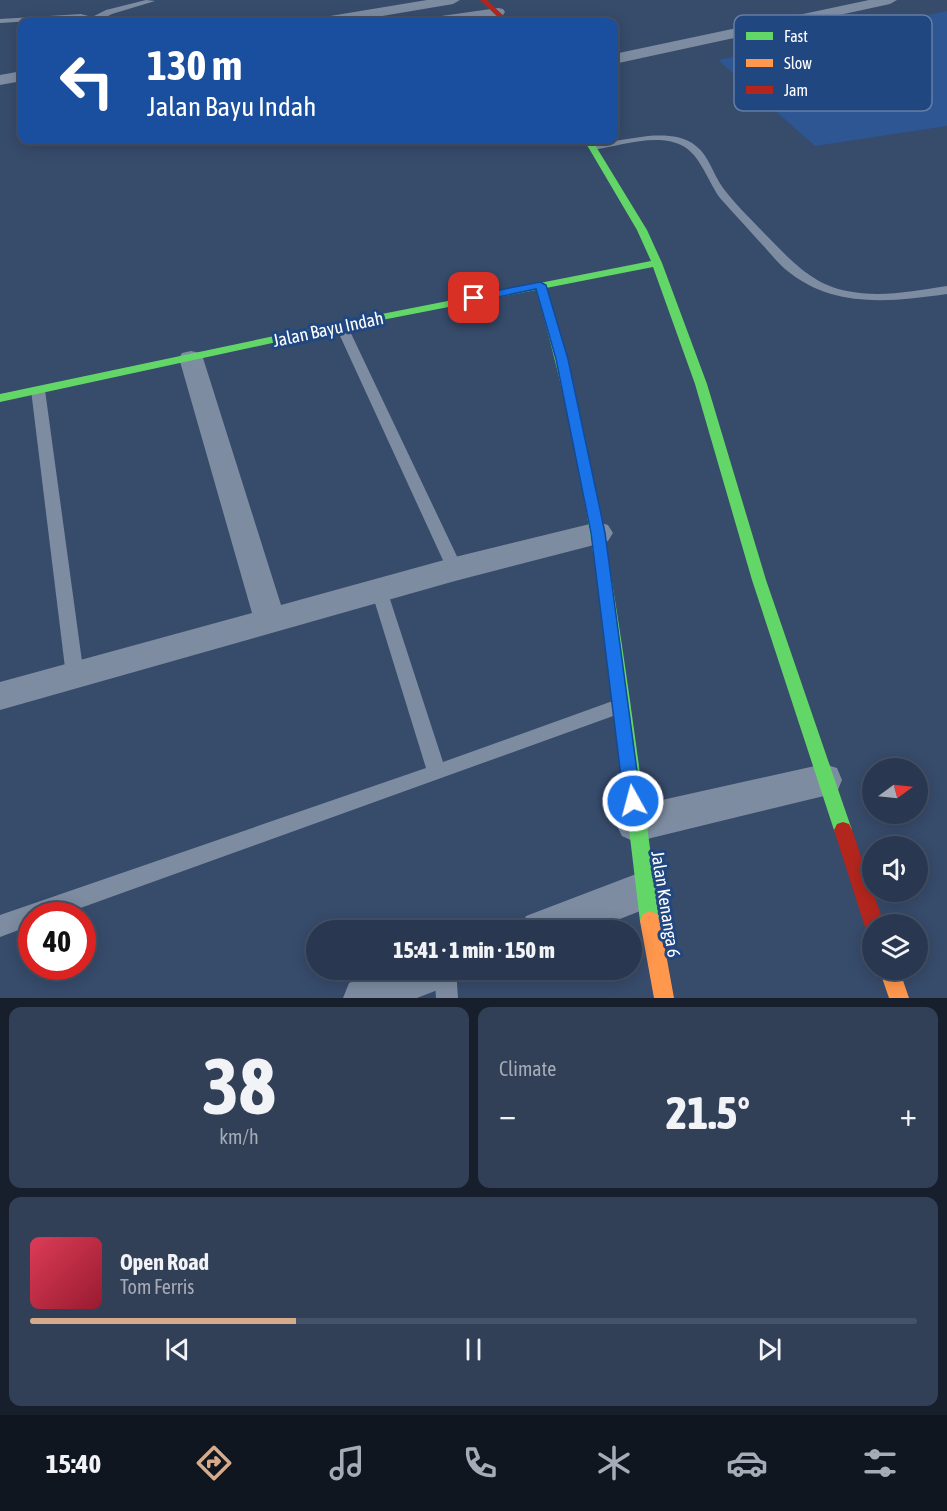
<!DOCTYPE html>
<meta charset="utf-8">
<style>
:root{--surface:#293850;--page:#313f57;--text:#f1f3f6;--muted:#a5acb7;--line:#455267;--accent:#d6ab8b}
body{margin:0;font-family:"Asap Condensed",sans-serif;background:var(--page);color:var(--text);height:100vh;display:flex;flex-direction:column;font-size:22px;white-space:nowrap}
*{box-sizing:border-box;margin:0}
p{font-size:20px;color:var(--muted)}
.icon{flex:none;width:33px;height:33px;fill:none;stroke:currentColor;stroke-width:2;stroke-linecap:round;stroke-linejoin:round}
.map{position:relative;height:998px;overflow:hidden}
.panel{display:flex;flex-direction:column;gap:9px;padding:9px;background:#171f2c;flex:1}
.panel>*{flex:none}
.banner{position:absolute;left:18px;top:18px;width:600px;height:126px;border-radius:12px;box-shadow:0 3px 15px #0003,0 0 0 2px var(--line);background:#1a4fa0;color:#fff;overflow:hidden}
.needle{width:39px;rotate:75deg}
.tools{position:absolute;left:862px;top:758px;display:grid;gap:12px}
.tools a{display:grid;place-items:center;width:66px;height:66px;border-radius:50%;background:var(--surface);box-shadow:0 3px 15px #0003,0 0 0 2px var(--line);font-size:30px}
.speed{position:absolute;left:18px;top:902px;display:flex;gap:12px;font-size:30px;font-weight:700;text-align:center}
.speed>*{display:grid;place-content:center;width:78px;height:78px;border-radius:50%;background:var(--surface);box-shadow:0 3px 15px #0003,0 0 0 2px var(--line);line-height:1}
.speed .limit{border:9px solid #d22;background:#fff;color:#111}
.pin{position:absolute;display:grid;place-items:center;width:51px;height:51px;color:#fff;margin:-26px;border-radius:12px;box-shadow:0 3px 9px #0006}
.me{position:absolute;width:66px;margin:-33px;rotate:353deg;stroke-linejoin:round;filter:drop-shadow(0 0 4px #0008)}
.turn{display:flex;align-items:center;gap:21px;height:126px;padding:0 30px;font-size:27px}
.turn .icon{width:78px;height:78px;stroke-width:2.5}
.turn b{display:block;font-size:42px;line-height:51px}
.big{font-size:45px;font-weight:800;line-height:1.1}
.panel .card{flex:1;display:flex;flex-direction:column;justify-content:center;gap:9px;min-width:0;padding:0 21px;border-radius:12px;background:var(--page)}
.panel .dial{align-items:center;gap:0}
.dial b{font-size:78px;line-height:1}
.song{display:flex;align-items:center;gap:18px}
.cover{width:72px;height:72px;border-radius:9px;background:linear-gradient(135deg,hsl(350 70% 55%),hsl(350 70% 35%))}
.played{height:6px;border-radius:3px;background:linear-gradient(90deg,var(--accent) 30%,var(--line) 30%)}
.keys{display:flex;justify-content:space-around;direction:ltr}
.heat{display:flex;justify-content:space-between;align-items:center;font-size:33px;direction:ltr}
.panel .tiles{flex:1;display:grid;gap:9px;grid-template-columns:1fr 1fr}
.card:last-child{grid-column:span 2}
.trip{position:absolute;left:306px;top:920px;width:336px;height:60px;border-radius:30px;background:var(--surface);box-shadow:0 3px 15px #0003,0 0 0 2px var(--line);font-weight:800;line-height:60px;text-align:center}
.dock{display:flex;height:96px;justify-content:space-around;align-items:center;background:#101620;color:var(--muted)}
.dock .icon{width:42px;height:42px}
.dock .on{color:var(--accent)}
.dock b{font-size:27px;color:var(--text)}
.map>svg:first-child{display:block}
.green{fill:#2d5693}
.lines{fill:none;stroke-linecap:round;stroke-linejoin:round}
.lane{fill:#7d8ca1;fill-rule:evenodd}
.street{fill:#7d8ca1;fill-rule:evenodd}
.fast{fill:#63d668;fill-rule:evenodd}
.slow{fill:#ff974d;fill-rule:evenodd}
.jam{fill:#b3261e;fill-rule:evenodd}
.route{fill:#1a73e8;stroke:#114b97;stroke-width:1.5}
.labels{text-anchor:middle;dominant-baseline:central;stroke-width:6;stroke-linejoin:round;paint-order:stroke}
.street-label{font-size:18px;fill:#fff;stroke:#214781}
.key{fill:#214781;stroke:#647ea7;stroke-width:1.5}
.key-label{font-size:16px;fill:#fff}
</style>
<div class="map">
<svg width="947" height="998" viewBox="0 0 947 998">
<rect width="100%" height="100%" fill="#374b6b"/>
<path class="green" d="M947 11V126L815 146 718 60Z"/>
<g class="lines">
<path class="lane" d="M146 0 155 1 112 14 100 20 103 22H93L80 18 0 23V19L81 14 92 17 106 10Z
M648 136C664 135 683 135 696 146 709 156 713 174 723 188 735 204 749 217 763 232 788 257 810 284 847 291 880 298 914 291 947 286V294C890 302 832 309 785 269 775 260 767 249 757 239 745 225 732 212 720 198 708 182 701 156 683 146 658 132 619 146 593 150L588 147 593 144Z
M341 321 347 325 463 569 461 573H449L447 569 335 325Z
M38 386 45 390 84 676 81 681 75 683 69 681 66 676 31 390Z
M379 584 385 586 387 590 443 762 621 698 627 701 630 706 627 711 61 915H32V925L0 937V915L426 768 371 590 373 586Z
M434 969H456L458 998H436Z"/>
<path class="street" d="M427 0H460L453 4 347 22H316L324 17Z
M869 0H897L890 4 614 64V54Z
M498 8 503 9 505 12 503 15 460 22H426L434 17Z
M22 71V81L0 85V75Z
M191 351 200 353 203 358 281 605 455 557 598 522 608 525 613 533 608 541 598 544 455 581 0 710V682L252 613 179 358 182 353Z
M824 764 837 768 842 780 837 792 824 796 635 842 622 836 616 824 622 812 635 806Z
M644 871 658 876 664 890 658 904 592 930H520L526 916Z
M384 969H459L453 984 417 998H343L349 983Z"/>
<path class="fast" d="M584 140H592L647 230 662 263 707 384 766 580 852 830 849 836 843 838 837 836 834 830 752 580 695 384 653 267 546 288C609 494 630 709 660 921L657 928 650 931 643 928 640 921C614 710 596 495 536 290L341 328 0 402V394L341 322 651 261 637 230Z"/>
<path class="slow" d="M650 911 657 914 660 921 674 998H654L640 921 643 914Z
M879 969H899L909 998H889Z"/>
<path class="jam" d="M480 0H487L510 22H503Z
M843 822 849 824 852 830 884 924H873V933L867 931 864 924 834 830 837 824Z"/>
</g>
<path class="route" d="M540 282 546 285 568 359 605 533 641 801 639 806 633 809 626 806 624 801 591 533 556 359 536 289 474 302 468 298 474 295Z"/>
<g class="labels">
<g class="street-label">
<text transform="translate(328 329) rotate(-12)">Jalan Bayu Indah</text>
<text transform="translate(666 904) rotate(81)">Jalan Kenanga 6</text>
</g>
</g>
<rect x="734" y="15" width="198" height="96" rx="9" class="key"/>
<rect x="746" y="32" width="27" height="8" fill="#63d668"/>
<rect x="746" y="59" width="27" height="8" fill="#ff974d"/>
<rect x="746" y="86" width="27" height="8" fill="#b3261e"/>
<g class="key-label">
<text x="784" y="42">Fast</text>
<text x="784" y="69">Slow</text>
<text x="784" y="96">Jam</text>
</g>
</svg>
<div class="tools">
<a><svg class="needle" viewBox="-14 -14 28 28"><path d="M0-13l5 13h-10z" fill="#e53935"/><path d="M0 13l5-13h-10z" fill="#a5acb7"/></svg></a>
<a><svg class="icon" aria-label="sound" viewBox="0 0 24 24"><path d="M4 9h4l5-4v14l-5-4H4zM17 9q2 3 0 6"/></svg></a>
<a><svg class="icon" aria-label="layers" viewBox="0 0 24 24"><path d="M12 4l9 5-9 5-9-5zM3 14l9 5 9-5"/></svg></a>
</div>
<div class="speed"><div class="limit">40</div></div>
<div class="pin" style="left:474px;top:298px;background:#d93025"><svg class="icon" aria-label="arrive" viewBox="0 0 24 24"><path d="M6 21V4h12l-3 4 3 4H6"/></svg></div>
<svg class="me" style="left:633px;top:801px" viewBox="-20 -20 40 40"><circle r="17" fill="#1a73e8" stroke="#fff" stroke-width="3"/><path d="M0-11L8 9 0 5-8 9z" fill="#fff"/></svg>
<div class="trip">15:41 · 1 min · 150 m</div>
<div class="banner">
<div class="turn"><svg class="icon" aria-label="left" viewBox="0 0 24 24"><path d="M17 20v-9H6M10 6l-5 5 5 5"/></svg><div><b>130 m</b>Jalan Bayu Indah</div></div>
</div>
</div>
<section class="panel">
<div class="tiles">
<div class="card dial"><b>38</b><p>km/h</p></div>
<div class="card"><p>Climate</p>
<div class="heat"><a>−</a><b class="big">21.5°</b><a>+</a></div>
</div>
<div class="card">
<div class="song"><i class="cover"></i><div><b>Open Road</b><p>Tom Ferris</p></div></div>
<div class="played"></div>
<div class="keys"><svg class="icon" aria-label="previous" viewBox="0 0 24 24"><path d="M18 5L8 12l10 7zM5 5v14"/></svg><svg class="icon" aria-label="pause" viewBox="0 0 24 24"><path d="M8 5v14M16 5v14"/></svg><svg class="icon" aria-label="next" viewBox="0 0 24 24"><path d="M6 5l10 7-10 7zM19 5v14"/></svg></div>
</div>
</div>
</section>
<nav class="dock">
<b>15:40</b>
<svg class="icon on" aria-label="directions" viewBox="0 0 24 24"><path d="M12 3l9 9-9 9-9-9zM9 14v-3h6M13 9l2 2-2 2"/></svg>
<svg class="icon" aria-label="music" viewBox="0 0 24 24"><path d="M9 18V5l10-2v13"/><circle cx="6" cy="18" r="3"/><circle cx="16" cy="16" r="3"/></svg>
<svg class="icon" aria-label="phone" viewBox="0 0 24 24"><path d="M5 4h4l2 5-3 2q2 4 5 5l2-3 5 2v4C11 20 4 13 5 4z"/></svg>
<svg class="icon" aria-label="climate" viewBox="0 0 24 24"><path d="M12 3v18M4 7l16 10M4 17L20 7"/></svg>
<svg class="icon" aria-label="car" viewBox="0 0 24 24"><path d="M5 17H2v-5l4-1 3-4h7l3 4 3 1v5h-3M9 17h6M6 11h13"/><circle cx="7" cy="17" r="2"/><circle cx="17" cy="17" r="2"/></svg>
<svg class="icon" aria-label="filters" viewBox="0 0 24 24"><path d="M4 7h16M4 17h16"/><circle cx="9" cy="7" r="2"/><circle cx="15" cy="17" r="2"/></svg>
</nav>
